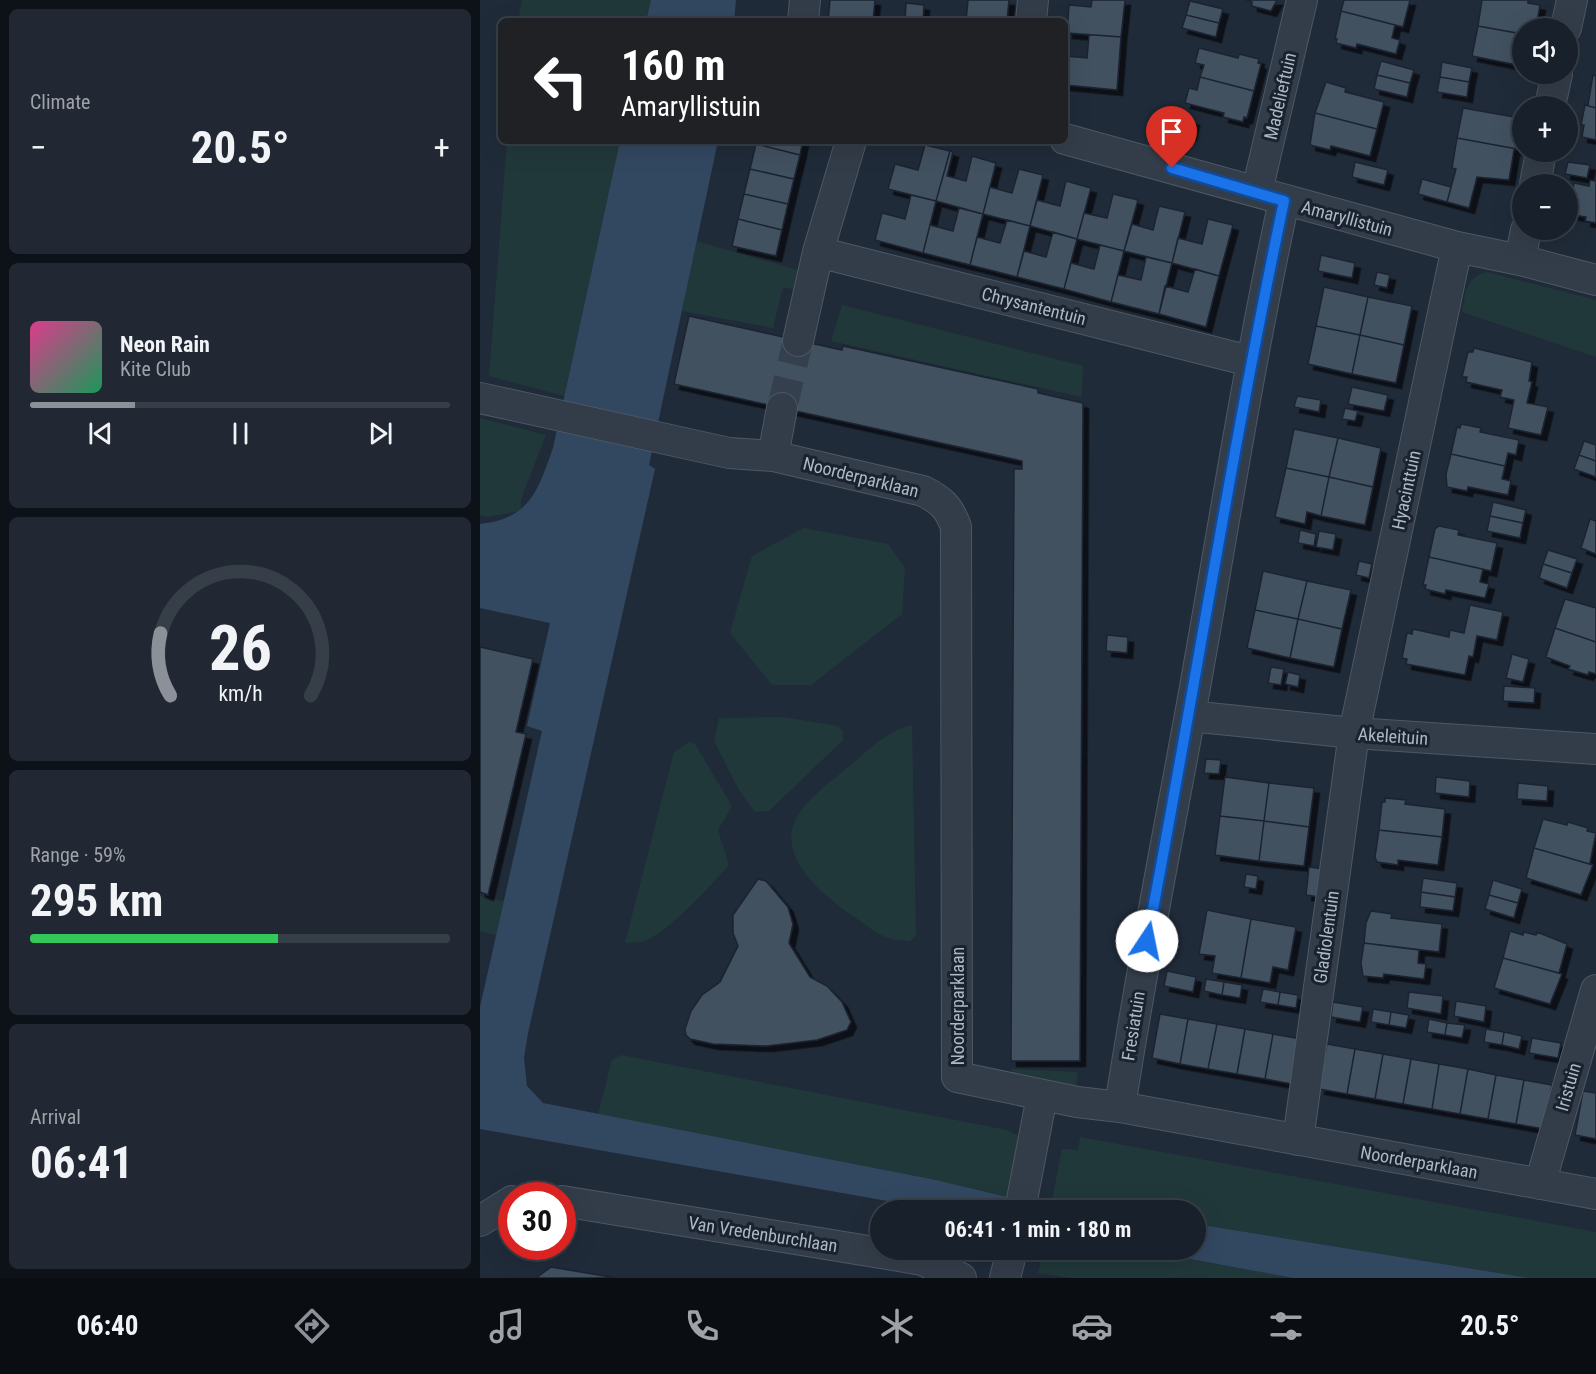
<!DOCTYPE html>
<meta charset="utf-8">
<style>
:root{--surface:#18202b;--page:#212833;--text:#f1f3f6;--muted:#9fa3a9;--line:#363e47;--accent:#8c9099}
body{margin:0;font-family:"Roboto Condensed",sans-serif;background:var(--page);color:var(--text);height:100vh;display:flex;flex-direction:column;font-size:22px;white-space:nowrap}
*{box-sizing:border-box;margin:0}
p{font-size:20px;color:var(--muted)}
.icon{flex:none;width:33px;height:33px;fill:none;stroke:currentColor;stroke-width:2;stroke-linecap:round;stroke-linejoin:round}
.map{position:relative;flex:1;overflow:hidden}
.side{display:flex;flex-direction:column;gap:9px;padding:9px;background:#0d1218;width:480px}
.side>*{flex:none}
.hud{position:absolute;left:18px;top:18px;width:570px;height:126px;border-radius:9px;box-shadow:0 6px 24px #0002,0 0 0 2px var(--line);background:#202124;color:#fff;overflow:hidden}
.controls{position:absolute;left:1032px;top:18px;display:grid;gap:12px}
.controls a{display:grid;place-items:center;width:66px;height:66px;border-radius:50%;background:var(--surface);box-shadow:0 6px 24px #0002,0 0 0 2px var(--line);font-size:30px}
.speed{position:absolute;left:18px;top:1182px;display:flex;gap:12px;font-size:30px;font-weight:700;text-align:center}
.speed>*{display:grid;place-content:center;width:78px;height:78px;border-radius:50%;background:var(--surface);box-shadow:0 6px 24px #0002,0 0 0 2px var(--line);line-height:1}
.speed .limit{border:9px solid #d22;background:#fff;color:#111}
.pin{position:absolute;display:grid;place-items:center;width:51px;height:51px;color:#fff;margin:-62px -26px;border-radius:50% 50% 50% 0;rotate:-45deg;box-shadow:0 0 6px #0007}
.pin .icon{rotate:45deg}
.me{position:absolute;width:66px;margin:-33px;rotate:11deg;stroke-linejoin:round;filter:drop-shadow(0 0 4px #0008)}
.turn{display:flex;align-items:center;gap:21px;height:126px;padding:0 24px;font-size:27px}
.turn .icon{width:78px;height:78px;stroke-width:2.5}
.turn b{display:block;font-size:42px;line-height:51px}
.big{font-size:45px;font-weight:700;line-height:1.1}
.side .widget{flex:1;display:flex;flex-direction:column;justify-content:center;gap:9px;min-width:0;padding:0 21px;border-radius:9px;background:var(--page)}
.side .dial{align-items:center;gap:0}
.dial svg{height:156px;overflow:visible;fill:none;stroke:var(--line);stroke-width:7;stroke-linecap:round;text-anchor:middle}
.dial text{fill:var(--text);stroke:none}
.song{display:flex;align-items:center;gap:18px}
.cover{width:72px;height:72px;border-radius:9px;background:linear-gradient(135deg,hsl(330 70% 55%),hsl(150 70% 35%))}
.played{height:6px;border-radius:3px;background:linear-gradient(90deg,var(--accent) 25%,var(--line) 25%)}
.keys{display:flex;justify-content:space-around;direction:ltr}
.heat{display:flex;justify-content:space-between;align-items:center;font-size:33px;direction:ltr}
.charge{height:9px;border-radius:4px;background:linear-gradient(90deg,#34c759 59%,var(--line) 0)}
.trip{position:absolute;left:390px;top:1200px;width:336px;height:60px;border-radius:30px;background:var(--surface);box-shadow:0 6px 24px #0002,0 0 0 2px var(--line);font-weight:700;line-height:60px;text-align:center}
.tab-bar{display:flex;height:96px;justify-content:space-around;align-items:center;background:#0a0d11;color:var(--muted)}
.tab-bar .icon{width:42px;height:42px}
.tab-bar .active{color:var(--accent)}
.tab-bar b{font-size:27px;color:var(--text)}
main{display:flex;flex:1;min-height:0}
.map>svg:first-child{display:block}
.green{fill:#21383a}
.water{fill:#324861}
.building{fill:#425161;stroke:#1b2430;stroke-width:1.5;filter:url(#shadow)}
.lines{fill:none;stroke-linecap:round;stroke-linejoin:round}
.minor-tunnel{stroke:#35404e;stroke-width:30;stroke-dasharray:30 15;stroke-linecap:butt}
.minor-casing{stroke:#4e5864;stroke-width:32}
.minor{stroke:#333d49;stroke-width:30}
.route-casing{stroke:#114b97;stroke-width:15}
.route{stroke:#1a73e8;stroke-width:10}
.labels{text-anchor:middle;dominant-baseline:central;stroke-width:6;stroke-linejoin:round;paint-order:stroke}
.street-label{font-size:18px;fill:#adb8c6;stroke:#19222e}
</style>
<main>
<section class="side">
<div class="widget"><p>Climate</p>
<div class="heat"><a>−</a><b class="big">20.5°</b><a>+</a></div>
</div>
<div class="widget">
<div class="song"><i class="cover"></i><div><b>Neon Rain</b><p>Kite Club</p></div></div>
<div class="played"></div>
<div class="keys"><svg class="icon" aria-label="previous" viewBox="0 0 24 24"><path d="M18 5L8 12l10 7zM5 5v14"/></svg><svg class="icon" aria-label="pause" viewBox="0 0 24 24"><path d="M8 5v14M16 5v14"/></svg><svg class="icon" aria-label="next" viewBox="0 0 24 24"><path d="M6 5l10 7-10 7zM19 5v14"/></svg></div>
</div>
<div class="widget dial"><svg viewBox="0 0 100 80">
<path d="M14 69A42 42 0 1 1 86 69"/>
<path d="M14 69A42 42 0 0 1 9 37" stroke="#8c9099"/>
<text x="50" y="56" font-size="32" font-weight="700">26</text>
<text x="50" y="72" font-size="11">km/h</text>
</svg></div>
<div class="widget"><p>Range · 59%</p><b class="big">295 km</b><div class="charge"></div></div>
<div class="widget"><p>Arrival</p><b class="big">06:41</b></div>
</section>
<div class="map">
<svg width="1116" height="1278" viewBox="0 0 1116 1278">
<defs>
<filter id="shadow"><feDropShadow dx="5.5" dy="5.5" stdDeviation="0" flood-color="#0009"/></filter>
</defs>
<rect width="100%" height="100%" fill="#202b39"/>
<path class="green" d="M42 0H171L166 21H38Z
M27 141H140L84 396 9 376Z
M216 241 321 271 316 290 303 287 293 328 202 311Z
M1007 272 1116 300V357L982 312C986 292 985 278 1007 272Z
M362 305 603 366 602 397 351 341Z
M0 418 66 435 41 499V511L7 517 0 515Z
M324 528 408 544 425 568 422 614 331 685H292L250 633 272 556Z
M303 717 358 726 363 732V740L289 811 275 812 259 790 234 741 239 718Z
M432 725 436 935 430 941C401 941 393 929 370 914 340 893 294 854 318 815 329 797 352 781 368 767 388 751 406 731 432 725Z
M209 742 215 744 252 806 238 830 249 865C230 886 190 931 164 941 159 943 151 942 145 943L194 752Z
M0 896 24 901 16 935 0 931Z
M141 1055 527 1130 541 1137 527 1197 456 1180 118 1114 132 1060Z
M531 1069 598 1072 596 1088 532 1075Z
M600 1137 1116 1232V1278H1049L716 1224V1210H633L572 1200 582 1149 598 1150Z
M564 1250H662L813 1278H590L558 1273Z"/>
<path class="water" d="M171 0H256L254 21H166Z
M140 141H238L169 465 175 469 48 1033 44 1058 47 1086 63 1103 456 1180 527 1197 572 1200 633 1210H458L0 1129V1007L62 731 47 726 70 623 0 608V524C50 519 58 490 73 448Z
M716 1224 1049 1278H813L662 1250H716Z"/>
<path class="building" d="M350 0H395L393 21H348Z
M488 0H529L527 21H486Z
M612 0H645L641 37 587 33 589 5 611 7Z
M766 0H797L791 11 772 6V2Z
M864 0H930L923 27 861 11Z
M1002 0H1048V3L1060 5 1056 28H1042V34L998 26Z
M710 1 743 9 739 23 706 15Z
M426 3 444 5 443 21H425Z
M861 11 915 25 912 38 920 40 916 54 877 44 876 48 856 43 857 39H855Z
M706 15 739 23 736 37 702 28Z
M998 26 1042 34V66L992 56Z
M587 33 641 37 637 90 585 85V56L607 58 609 35Z
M719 48 758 58 759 54 779 59 778 63 781 64 774 91 720 77 724 65 715 63Z
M901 61 934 70 930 83 897 75Z
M962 62 992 68 989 82 960 77Z
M897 75 930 83 927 97 894 89Z
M1113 75 1116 76V108L1105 105H1108Z
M720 77 774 91 767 118 764 117 763 122 743 117 744 113 705 103 709 88 717 90Z
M960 77 989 82 987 97 957 92Z
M846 82 866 88 865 92 904 102 897 129 835 113Z
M1105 105 1116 108V140L1102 137 1104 125H1101Z
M983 108 1040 118 1038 130H1041L1037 149 977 138Z
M681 111 714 120 711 135 678 127Z
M835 113 897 129 890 156 851 146 850 150 830 145Z
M977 138 1037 149 1034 150 1029 180 997 177 989 208 967 202 976 169 972 168Z
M277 141H323L320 155 276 144Z
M276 144 320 155 314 179 270 169Z
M445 145 470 151 456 201 408 189 415 164 438 170Z
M470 151 473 152 467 176 486 181 492 156 516 163 503 214 456 201Z
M875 162 908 170 904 185 872 177Z
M1088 162 1110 165 1107 178 1085 174Z
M270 169 314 179 308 204 264 194Z
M539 169 563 175 550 226 503 214 510 187 532 193Z
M942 179 971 187 967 202 938 194Z
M1110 180 1116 181V223L1105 221 1106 217 1088 214 1094 183 1109 186Z
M586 181 611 188 597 239 550 226 557 200 580 206Z
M264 194 308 204 302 230 258 219Z
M633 194 658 200 644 251 597 239 604 213 627 218Z
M431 195 456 201 443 253 395 240 402 213 425 219Z
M679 206 705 212 692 263 644 251 652 224 673 230Z
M479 208 503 214 490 265 443 253 450 225 473 231Z
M258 219 302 230 296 256 252 246Z
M728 219 753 225 739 276 692 263 698 238 722 244Z
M527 220 550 226 537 277 490 265 497 237 520 243Z
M573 232 597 239 584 289 537 277 544 251 566 257Z
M620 245 644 251 631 302 584 289 591 263 614 269Z
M841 255 875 263 872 278 838 271Z
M666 257 692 263 679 314 631 302 638 275 661 280Z
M715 269 739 276 726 327 679 314 685 286 708 292Z
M897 272 910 275 907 288 894 285Z
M844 287 888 297 880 335 836 326Z
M888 297 932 306 924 345 880 335Z
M209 316 362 350 363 346 558 389V393L603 403 600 1061H531L534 469H542V461L194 384Z
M836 326 880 335 872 374 828 364Z
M880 335 924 345 916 383 872 374Z
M994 348 1052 362 1049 381 1052 382 1047 403 1068 407 1061 435 1028 428 1034 400 1020 397 1022 390 986 382 987 377H982L988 352H993Z
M872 387 908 395 904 411 868 404Z
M817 396 841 400 839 412 814 407Z
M865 408 878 411 875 421 862 419Z
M981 424 1001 428 1000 432 1039 440 1036 455 1028 453 1025 466 971 454 977 427 980 428Z
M814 429 858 438 849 477 806 468Z
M858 438 901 448 893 487 849 477Z
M1104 441 1116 445V461L1099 455Z
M971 454 1025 466 1022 479 1031 481 1028 495 988 487 987 491 967 487 966 474Z
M1099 455 1116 461V477L1094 469Z
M806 468 849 477 841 516 827 512 825 524 795 517Z
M849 477 893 487 885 525 841 516Z
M1013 502 1046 510 1043 523 1010 516Z
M1010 516 1043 523 1040 538 1007 531Z
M1110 519 1116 521V554L1101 548Z
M959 526 979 530 978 535 1017 543 1011 571 949 557 955 529Z
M820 530 836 534 834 546 818 543Z
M839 531 856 534 853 550 836 547Z
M1068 550 1097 559 1092 573 1063 564Z
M949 557 1003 569 1000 582 1009 584 1005 598 966 590 965 594 945 589 946 585H943Z
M879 561 892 564 889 578 876 575Z
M1063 564 1092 573 1087 588 1059 578Z
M783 571 827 581 818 619 775 610Z
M827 581 871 590 862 629 818 619Z
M1085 599 1116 608V642L1075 628Z
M990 605 1023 612 1017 640 997 636 993 657 989 656 985 675 926 664 927 659 922 658 927 633 932 634 933 629 969 637 970 630 984 633Z
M775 610 818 619 810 658 767 648Z
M818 619 862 629 854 667 810 658Z
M1075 628 1116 642V674L1109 672 1108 675 1088 669 1090 666 1066 657Z
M627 635 648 637 647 653 626 651Z
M0 647 53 659 36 732 46 734 8 895 0 892Z
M1032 654 1049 659 1043 682 1026 678Z
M791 667 804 669 801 685 788 683Z
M808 672 820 675 818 687 805 684Z
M1024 686 1055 688 1054 703 1023 701Z
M726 759 741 760 739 774 724 773Z
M745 777 789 783 784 821 740 816Z
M956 777 990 781 989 797 955 793Z
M789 783 834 788 829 827 784 821Z
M1038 783 1068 786 1067 801 1037 799Z
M905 798 926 800 925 804 965 809 962 837 899 830 902 802H905Z
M740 816 784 821 779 861 735 855Z
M1063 819 1087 825 1088 822 1108 828 1107 831 1116 833 1110 863 1113 865 1054 848Z
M784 821 829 827 824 866 779 861Z
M899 830 962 837 958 865 918 860V865L897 862 895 857Z
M1054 848 1113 865 1101 895 1046 878Z
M829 867 844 869 840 897 826 895Z
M766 874 778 876 776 889 764 887Z
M943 878 977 883 975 897 941 892Z
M278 879 286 881 308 907 313 924 309 943 330 977 347 986 362 1002 371 1022 367 1030 337 1040 287 1046 233 1044 210 1039 206 1035 205 1029 211 1011 222 995 240 982 258 946 253 933V915Z
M1013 880 1042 889 1038 903 1009 895Z
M941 892 975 897 973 911 940 907Z
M1009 895 1038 903 1034 918 1005 909Z
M727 910 771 919 761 978 732 973 735 956 719 954Z
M891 911 912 914 911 918 962 924 959 952 884 943 886 923Z
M771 919 816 927 808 970 793 967 790 983 761 978Z
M1030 931 1043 935 1044 932 1056 935 1057 932 1087 944 1079 973 1023 958Z
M884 943 939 950 938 963 946 964 944 979 904 974 903 978 883 976 881 963Z
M1023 958 1082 974 1070 1004 1014 988Z
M687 971 716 977 713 992 684 986Z
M726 979 744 982 742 995 724 991Z
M744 982 762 985 760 998 742 995Z
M783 989 800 992 798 1005 780 1002Z
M800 992 818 995 816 1008 798 1005Z
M929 992 963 996 961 1014 927 1008Z
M976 1001 1006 1006 1004 1022 974 1016Z
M853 1002 883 1007 880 1022 851 1017Z
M893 1009 911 1012 909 1025 891 1022Z
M911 1012 929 1015 926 1028 909 1025Z
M680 1014 708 1019 700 1064 672 1058Z
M708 1019 737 1024 728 1069 700 1064Z
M949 1019 967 1023 965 1035 947 1032Z
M967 1023 985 1025 982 1038 965 1035Z
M737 1024 765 1029 757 1074 728 1069Z
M765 1029 793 1034 785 1079 757 1074Z
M1006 1029 1024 1032 1022 1045 1004 1042Z
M1024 1032 1042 1036 1039 1049 1022 1045Z
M793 1034 821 1039 812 1084 785 1079Z
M1052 1038 1081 1043 1078 1058 1049 1053Z
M847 1044 875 1049 867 1094 839 1089Z
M875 1049 903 1054 895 1099 867 1094Z
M903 1054 931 1059 923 1104 895 1099Z
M931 1059 959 1064 952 1109 923 1104Z
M959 1064 988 1069 980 1114 952 1109Z
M988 1069 1016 1075 1008 1119 980 1114Z
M1016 1075 1044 1080 1036 1124 1008 1119Z
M1044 1080 1072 1085 1064 1129 1036 1124Z
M1103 1091 1116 1093V1139L1095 1135Z
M71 1267 136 1278H56Z"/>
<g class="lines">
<path class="minor-tunnel" d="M302 408 318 341"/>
<g class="minor-casing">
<path id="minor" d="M323 21 325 0
M551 21 553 0
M1086 28 1092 0
M1070 106 1077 74
M585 139 977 247 1040 260 1116 280
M1055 184 1061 152
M777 191 822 0
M338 252 770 361
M1040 260 1046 230
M318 341 338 252 371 141
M0 398 249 453 293 456 443 491C461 500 469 507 476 527L477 1077 597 1102 640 1107 1116 1194
M293 456 302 408
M710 716 874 733 1116 749
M640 1107C660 976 686 846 710 715 741 544 767 372 804 201
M818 1140 874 733 977 247
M1060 1184 1116 990
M82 1201 419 1256 442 1260 481 1278
M540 1210 562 1096
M0 1221 32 1201
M525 1278 532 1250"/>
</g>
<use href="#minor" class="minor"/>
</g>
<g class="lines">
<g class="route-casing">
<path id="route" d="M667 941C714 695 752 447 804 201L692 168"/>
</g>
<use href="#route" class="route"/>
</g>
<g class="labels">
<g class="street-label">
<text transform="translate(800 96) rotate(-77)">Madelieftuin</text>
<text transform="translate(867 218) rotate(15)">Amaryllistuin</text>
<text transform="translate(554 306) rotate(14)">Chrysantentuin</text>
<text transform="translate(381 477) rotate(14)">Noorderparklaan</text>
<text transform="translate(926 490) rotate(-78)">Hyacinttuin</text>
<text transform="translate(913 736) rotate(4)">Akeleituin</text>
<text transform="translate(846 937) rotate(-82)">Gladiolentuin</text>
<text transform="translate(477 1006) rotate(-90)">Noorderparklaan</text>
<text transform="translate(653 1026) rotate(-81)">Fresiatuin</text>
<text transform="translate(1088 1087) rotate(-74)">Iristuin</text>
<text transform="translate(939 1162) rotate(10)">Noorderparklaan</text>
<text transform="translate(283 1234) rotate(9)">Van Vredenburchlaan</text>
</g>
</g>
</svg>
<div class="controls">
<a><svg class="icon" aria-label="sound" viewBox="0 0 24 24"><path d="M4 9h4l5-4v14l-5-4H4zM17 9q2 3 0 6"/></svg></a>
<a>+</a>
<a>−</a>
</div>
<div class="speed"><div class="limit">30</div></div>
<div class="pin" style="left:692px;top:168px;background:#d93025"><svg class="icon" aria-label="arrive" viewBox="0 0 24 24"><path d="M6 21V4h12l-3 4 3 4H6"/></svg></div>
<svg class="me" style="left:667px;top:941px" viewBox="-20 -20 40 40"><circle r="19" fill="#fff"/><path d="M0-13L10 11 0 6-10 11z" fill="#1a73e8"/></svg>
<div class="trip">06:41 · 1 min · 180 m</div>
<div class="hud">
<div class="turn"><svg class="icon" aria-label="left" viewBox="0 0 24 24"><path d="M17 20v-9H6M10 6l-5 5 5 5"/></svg><div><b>160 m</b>Amaryllistuin</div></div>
</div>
</div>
</main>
<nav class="tab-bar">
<b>06:40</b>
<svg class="icon active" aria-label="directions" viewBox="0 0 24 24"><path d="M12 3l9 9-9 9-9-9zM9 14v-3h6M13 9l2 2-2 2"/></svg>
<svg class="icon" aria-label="music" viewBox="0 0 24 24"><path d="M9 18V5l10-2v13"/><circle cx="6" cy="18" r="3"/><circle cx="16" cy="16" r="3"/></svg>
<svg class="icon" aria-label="phone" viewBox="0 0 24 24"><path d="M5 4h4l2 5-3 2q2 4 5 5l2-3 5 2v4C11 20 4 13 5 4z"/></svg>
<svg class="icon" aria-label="climate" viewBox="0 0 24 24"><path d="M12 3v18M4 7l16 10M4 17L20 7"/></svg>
<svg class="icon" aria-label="car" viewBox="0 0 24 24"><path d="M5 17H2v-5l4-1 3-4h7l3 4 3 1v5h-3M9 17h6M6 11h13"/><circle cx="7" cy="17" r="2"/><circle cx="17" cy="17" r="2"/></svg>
<svg class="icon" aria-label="filters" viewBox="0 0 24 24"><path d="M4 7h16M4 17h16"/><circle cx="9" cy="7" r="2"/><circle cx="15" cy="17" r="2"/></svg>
<b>20.5°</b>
</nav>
